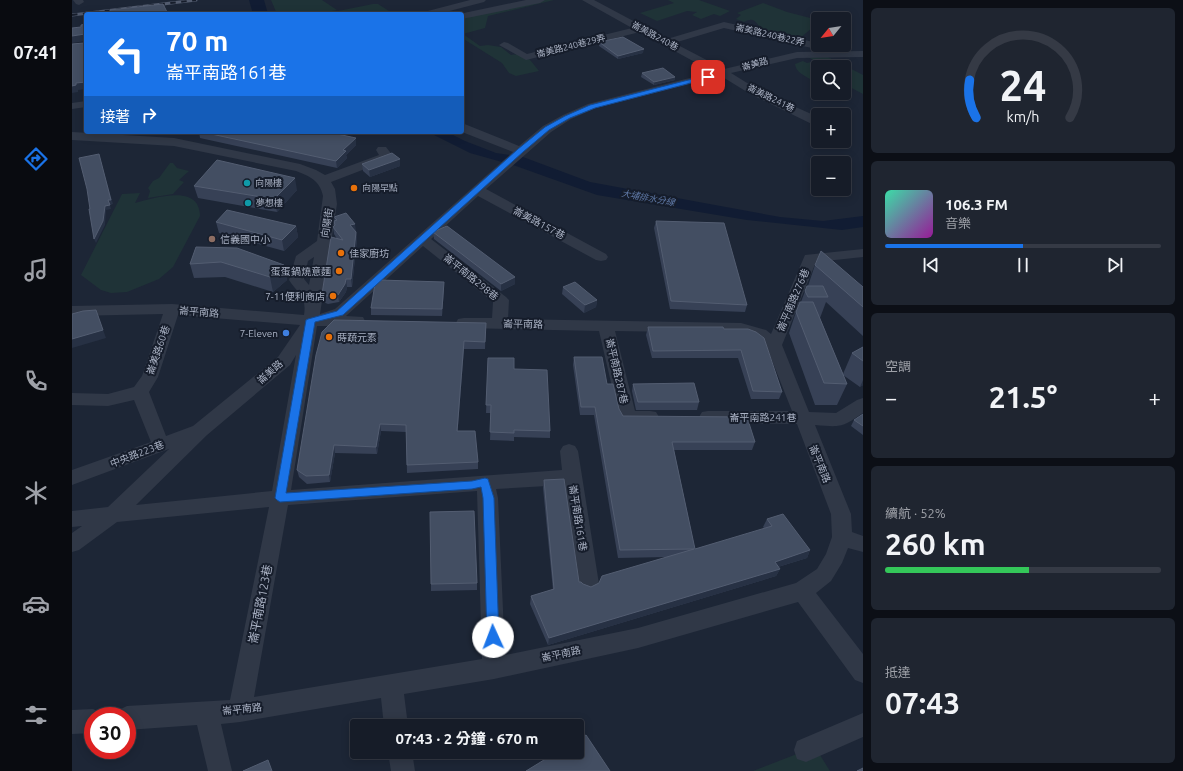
<!DOCTYPE html>
<html lang="zh-TW">
<meta charset="utf-8">
<style>
:root{--surface:#161c28;--page:#1f2530;--text:#f1f3f6;--muted:#9ea1a8;--line:#353a45;--accent:#1a73e8}
body{margin:0;font-family:Ubuntu,"Noto Sans TC",sans-serif;background:var(--page);color:var(--text);height:100vh;display:flex;flex-direction:column;font-size:15px;white-space:nowrap}
*{box-sizing:border-box;margin:0}
p{font-size:13px;color:var(--muted)}
.icon{flex:none;width:22px;height:22px;fill:none;stroke:currentColor;stroke-width:2;stroke-linecap:round;stroke-linejoin:round}
.map{position:relative;flex:1;overflow:hidden}
.drawer{display:flex;flex-direction:column;gap:8px;padding:8px;background:#0c0f16;width:320px}
.drawer>*{flex:none}
.hud{position:absolute;left:12px;top:12px;width:380px;height:122px;border-radius:4px;box-shadow:0 2px 10px #0003,0 0 0 1px var(--line);background:#1a73e8;color:#fff;overflow:hidden}
.needle{width:26px;rotate:240deg}
.tools{position:absolute;left:739px;top:12px;display:grid;gap:8px}
.tools a{display:grid;place-items:center;width:40px;height:40px;border-radius:4px;background:var(--surface);box-shadow:0 2px 10px #0003,0 0 0 1px var(--line);font-size:20px}
.speed{position:absolute;left:12px;top:707px;display:flex;gap:8px;font-size:20px;font-weight:700;text-align:center}
.speed>*{display:grid;place-content:center;width:52px;height:52px;border-radius:50%;background:var(--surface);box-shadow:0 2px 10px #0003,0 0 0 1px var(--line);line-height:1}
.speed .limit{border:6px solid #d22;background:#fff;color:#111}
.pin{position:absolute;display:grid;place-items:center;width:34px;height:34px;color:#fff;margin:-17px;border-radius:8px;box-shadow:0 2px 6px #0006}
.me{position:absolute;width:44px;margin:-22px;rotate:358deg;stroke-linejoin:round;filter:drop-shadow(0 0 3px #0008)}
.turn{display:flex;align-items:center;gap:14px;height:84px;padding:0 16px;font-size:18px}
.turn .icon{width:52px;height:52px;stroke-width:2.5}
.turn b{display:block;font-size:28px;line-height:34px}
.then{display:flex;align-items:center;height:38px;padding:0 16px;background:#0003;gap:8px;font-size:15px}
.big{font-size:30px;font-weight:700;line-height:1.1}
.drawer .card{flex:1;display:flex;flex-direction:column;justify-content:center;gap:6px;min-width:0;padding:0 14px;border-radius:6px;background:var(--page)}
.drawer .dial{align-items:center;gap:0}
.dial svg{height:104px;overflow:visible;fill:none;stroke:var(--line);stroke-width:7;stroke-linecap:round;text-anchor:middle}
.dial text{fill:var(--text);stroke:none}
.song{display:flex;align-items:center;gap:12px}
.cover{width:48px;height:48px;border-radius:6px;background:linear-gradient(135deg,hsl(160 70% 55%),hsl(300 70% 35%))}
.played{height:4px;border-radius:2px;background:linear-gradient(90deg,var(--accent) 50%,var(--line) 50%)}
.keys{display:flex;justify-content:space-around;direction:ltr}
.heat{display:flex;justify-content:space-between;align-items:center;font-size:22px;direction:ltr}
.charge{height:6px;border-radius:3px;background:linear-gradient(90deg,#34c759 52%,var(--line) 0)}
.trip{position:absolute;left:278px;top:719px;width:234px;height:40px;border-radius:4px;background:var(--surface);box-shadow:0 2px 10px #0003,0 0 0 1px var(--line);font-weight:700;line-height:40px;text-align:center}
main{display:flex;flex:1;min-height:0}
.tabs{display:flex;flex-direction:column;width:72px;justify-content:space-around;align-items:center;background:#090b10;color:var(--muted)}
.tabs .icon{width:28px;height:28px}
.tabs .selected{color:var(--accent)}
.tabs b{font-size:18px;color:var(--text)}
.map>svg:first-child{display:block}
.green{fill:#1f3337}
.water{fill:#111c33}
.lines{fill:none;stroke-linecap:round;stroke-linejoin:round}
.minor{fill:#303847;fill-rule:evenodd}
.rail-casing{stroke:#525b6e;stroke-width:3}
.rail{stroke:#161d2b;stroke-width:2;stroke-dasharray:5.5;stroke-linecap:butt}
.wall{fill:#374156}
.shaded-wall{fill:#273144}
.building{fill:#434e62;stroke:#535d71}
.route{fill:#1a73e8;stroke:#114b97}
.culture-dot{fill:#0f9aa8;stroke:#161d2b;stroke-width:1.5}
.food-dot{fill:#e8710a;stroke:#161d2b;stroke-width:1.5}
.education-dot{fill:#8d6e63;stroke:#161d2b;stroke-width:1.5}
.shop-dot{fill:#3f7fe0;stroke:#161d2b;stroke-width:1.5}
.labels{text-anchor:middle;dominant-baseline:central;stroke-width:4;stroke-linejoin:round;paint-order:stroke}
.far-street-label{font-size:9px;fill:#aab2c4;stroke:#161d2b}
.far-poi-label{font-size:9px;fill:#aab2c4;stroke:#161d2b;text-anchor:start}
.far-water-label{font-size:9px;font-style:italic;fill:#5f79a7;stroke:#161d2b}
.street-label{font-size:10px;fill:#aab2c4;stroke:#161d2b}
.poi-label{font-size:10px;fill:#aab2c4;stroke:#161d2b;text-anchor:start}
.near-street-label{font-size:12px;fill:#aab2c4;stroke:#161d2b}
</style>
<main>
<nav class="tabs">
<b>07:41</b>
<svg class="icon selected" aria-label="directions" viewBox="0 0 24 24"><path d="M12 3l9 9-9 9-9-9zM9 14v-3h6M13 9l2 2-2 2"/></svg>
<svg class="icon" aria-label="music" viewBox="0 0 24 24"><path d="M9 18V5l10-2v13"/><circle cx="6" cy="18" r="3"/><circle cx="16" cy="16" r="3"/></svg>
<svg class="icon" aria-label="phone" viewBox="0 0 24 24"><path d="M5 4h4l2 5-3 2q2 4 5 5l2-3 5 2v4C11 20 4 13 5 4z"/></svg>
<svg class="icon" aria-label="climate" viewBox="0 0 24 24"><path d="M12 3v18M4 7l16 10M4 17L20 7"/></svg>
<svg class="icon" aria-label="car" viewBox="0 0 24 24"><path d="M5 17H2v-5l4-1 3-4h7l3 4 3 1v5h-3M9 17h6M6 11h13"/><circle cx="7" cy="17" r="2"/><circle cx="17" cy="17" r="2"/></svg>
<svg class="icon" aria-label="filters" viewBox="0 0 24 24"><path d="M4 7h16M4 17h16"/><circle cx="9" cy="7" r="2"/><circle cx="15" cy="17" r="2"/></svg>
</nav>
<div class="map">
<svg width="791" height="771" viewBox="0 0 791 771">
<rect width="100%" height="100%" fill="#1d2636"/>
<path class="green" d="M199 0H250L265 10 246 14H205Z
M457 0H482L416 16 413 28 391 34 408 46 416 45 429 47 439 55C455 53 457 59 467 71L444 76 437 73 430 63 390 38V16Z
M596 0H627L658 11 648 16 642 14 629 19 620 15 625 12 615 11 585 21 568 13 602 3Z
M691 3 715 12 746 20V23L728 38C717 36 703 35 693 30 683 26 685 15 672 22L664 19 669 15 665 13Z
M301 4H306L317 11H305L289 14H251Z
M729 53 750 54 791 75V94L772 84V67H746V75L738 79C731 75 724 72 723 64L731 61 735 63 743 61Z
M98 163H101L105 168 117 171 107 180 112 182 101 194 76 198 78 191 76 188 81 181 87 178Z
M68 193 63 203C78 199 115 187 125 204 127 208 128 212 128 216L101 267 87 279 55 292 39 293 29 290 9 275 50 194Z
M743 747 758 771H681Z"/>
<path class="water" d="M177 0H192L196 14H181Z
M356 132H375L393 141 424 153 451 157 518 182 708 217 751 221 791 216V227L770 230 675 220 525 195 444 166 398 153Z"/>
<g class="lines">
<path class="minor" d="M1 0H11L12 2 7 5 4 4Z
M398 0H414L412 2 366 14H350L352 12Z
M454 0H473L468 3 390 19V14H387Z
M510 0H522L595 39 652 22 746 43V45H753L758 48 753 51 652 28 602 43 652 69 725 52 791 51V57L725 58 659 73 688 91 746 117V127L680 95 649 76 524 108 499 119 479 132 414 189 534 254 536 257 534 260 529 261 524 260 406 196 359 239 434 297 437 300 436 319 669 323 694 330 699 334 733 255 791 249V257L744 262 710 345 737 412 764 413 785 400 791 398V413C769 428 769 427 743 425L779 514 780 532 791 536V552L776 548 770 563 759 581 744 593 791 654V683L783 680 726 602 566 648 422 679 332 694 336 726H312L309 698 168 722 149 724 160 771H136L125 725 55 730V716H44L47 710 55 706 158 700 197 507 45 522 7 550 0 552V533L10 526 0 527V511L36 507 97 449 0 485V470L79 442 62 400 36 406 0 405V393L36 394 62 387 70 376 91 314 0 316V306L100 304 232 315C235 296 226 294 217 280L224 256 245 241 251 196C248 181 238 176 224 171L102 146 0 140V132L102 138 228 164 244 170 253 175 307 155 304 150 306 147H314L321 156 319 159 259 182 263 189 265 204 248 314 263 309 441 152 390 132V123L447 146 471 126 491 115 516 104 641 72 568 32 454 60 427 45 432 42 436 43 455 54 560 28ZM351 246 421 302 420 318H392L386 319 384 323 386 327 392 328 527 331 547 417 550 422C560 425 574 425 584 422L587 417 584 412 578 411H563L543 331 668 333 682 338 695 348 720 411H636L630 412 627 417 630 422 636 423 725 424 759 514 760 537 754 554 745 569 724 583 566 628 433 655 426 498 424 489 492 485 507 584 510 590 517 593 524 590 527 584 506 451 503 446 497 444 491 446 488 451 490 470 219 490 245 326H285L291 325 293 321 291 317 274 316ZM242 257 237 285 232 279 236 261ZM106 315 228 325 206 357 121 426 94 436 77 392 86 377ZM224 355 200 491 64 505 135 435 218 365ZM405 491 410 659 182 697 216 505Z
M14 101V107L0 109V103Z
M21 709 29 713 31 716H21V733L0 734V710Z
M791 713V737L734 762 725 759 722 750 725 741Z
M316 752H340L343 771H319Z"/>
<g class="rail-casing">
<path id="rail" d="M0 15 124 0"/>
</g>
<use href="#rail" class="rail"/>
</g>
<path class="wall" d="M527 42 571 53 546 59 527 46Z
M570 73 603 80 582 85 569 77Z
M127 132H256L284 138V145L274 155 275 158 265 168 128 138Z
M290 164 328 166 298 177 291 171Z
M122 186 225 190 205 212 126 198Z
M262 217 284 231 285 239 280 287H275L274 292 267 302 256 304 251 302 250 294 265 239 262 234 261 227 262 226V221H263Z
M584 221 675 305 673 312 598 309 582 228Z
M144 222 224 226 226 237 212 251 147 233Z
M361 232 443 284 429 291 362 239Z
M124 247 212 265 215 280 201 292 153 277 122 278 118 264Z
M743 265 791 287V336L754 302 748 318 771 374 780 353 791 347V385L788 387 771 375 775 384 765 405H743L717 333 724 312 729 302 735 286H736Z
M491 287 525 300 524 307 512 313 490 294Z
M372 289 370 316 299 315V308Z
M414 323 413 349H392L386 426V431L406 462V469L335 473 334 432 309 431 305 454 263 453 258 482 235 484 227 477 225 470Z
M576 327 652 329 710 392 707 399H679L666 358H580L574 335Z
M502 357 535 384 547 409 551 416 683 442 680 450H602L623 549 693 529 691 527 695 519 738 550 735 558 706 567 708 569 704 576 476 645 458 604 459 596 481 590 471 488 472 480 507 582 519 587 595 557 546 558 522 415H508L501 365Z
M416 358 442 369 478 431V438L442 437V441L418 440 419 413H414Z
M561 384 627 402 625 410H564L560 391Z
M791 414V435L779 426 782 420Z
M405 583V590L359 591V584Z"/>
<path class="shaded-wall" d="M13 34 14 41 0 43V36Z
M572 49 571 53 546 59V56Z
M603 77V80L582 85V82Z
M14 82V89L6 90V92L0 93V86L4 83Z
M91 132H105L92 135Z
M284 138V145L274 155 275 158 265 168 264 161 271 150Z
M28 158 41 204 38 205 39 209 34 210 33 225 24 243 22 239Z
M328 159V166L298 177 297 170Z
M223 178 225 190 205 212 202 199Z
M283 224 284 231 279 232 278 225Z
M224 226 226 237 212 251 210 240Z
M284 232 285 239 280 287 279 279Z
M212 265 215 280 201 292 198 277Z
M443 277V284L429 291V284Z
M274 279 275 287 274 292 267 302 266 295Z
M372 282V289L370 316V309Z
M525 300 524 307 512 313 513 305Z
M24 310 34 338 0 348V339Z
M392 341V349L385 439V431Z
M791 380V385L788 387Z
M308 424 309 431 305 454 304 447Z
M262 445 263 453 258 482 257 475Z
M738 550 735 558 699 569 703 562Z
M708 569 704 576 476 645 477 638Z"/>
<path class="building" d="M91 4 95 12H96L98 14H38V10Z
M14 24V82L4 83V85L0 86V44L12 43 13 42V34L0 36V28L9 27V25Z
M551 37 572 49 546 56 527 42Z
M591 68 603 77 582 82 570 73Z
M130 132H256L284 138 271 150 274 151 264 161Z
M320 153 328 159 297 170 290 164Z
M27 154 39 200H36L38 205 33 206 31 221 22 239 17 209H18L15 189 7 158Z
M145 160 223 178 202 199 122 186Z
M155 210 224 226 210 240 144 222Z
M274 213 283 224 278 225 284 232 279 279H274L273 284 266 295 255 296 250 294 259 237 271 240 261 227 263 225 262 221 265 220 262 217Z
M584 221 652 223 675 305 599 301Z
M375 226 443 277 429 284 361 232Z
M124 247 165 248 212 265 198 277 149 262 118 264Z
M749 251 791 287V307L743 265Z
M307 280 372 282 370 309 299 308 303 284Z
M503 282 525 300 513 305 491 287Z
M735 286H751L756 297H736L733 291Z
M728 302H741L775 384 752 383 724 312Z
M24 310 31 330 0 339V314L11 311Z
M262 320 414 323 413 342 392 341 386 419 385 431H403L406 462 335 465 334 425 308 424 304 447 262 445 257 475 234 476 225 470 244 355 250 332Z
M576 327H651L652 329H676L684 332 692 338 710 392 681 391 669 350 581 351Z
M791 347V361L780 353Z
M502 357H530L535 384H541L547 409 551 416 675 417 683 442H600L623 549 700 526 695 519 711 514 738 550 703 562 708 569 477 638 459 596 482 589 472 480 492 479 507 582H509L511 584 519 587 527 583 530 576 622 549 548 550 523 407H509Z
M416 358H442V369L475 370 478 431 442 430V433L418 432 419 405H414Z
M622 383 627 402H566L561 384Z
M791 414V426L782 420Z
M402 511 405 583 359 584 358 512Z
M514 735 538 771H454L485 752H505V740Z
M196 760 200 771H171Z
M791 768V771H785Z"/>
<path class="route" d="M636 75H638V78L523 108 498 118 477 130 451 152 271 315 243 322 214 493 400 481 413 478 416 479 422 498 427 637 425 641 421 643 417 641 415 637 411 498 409 487 400 489 208 502 205 500 203 498 234 320 236 319 265 311 446 149 473 127 493 116 518 105Z"/>
<g class="culture-dot">
<circle cx="175" cy="183" r="4"/>
<circle cx="176" cy="203" r="4"/>
</g>
<g class="food-dot">
<circle cx="282" cy="188" r="4"/>
<circle cx="269" cy="253" r="4"/>
<circle cx="267" cy="271" r="4"/>
<circle cx="261" cy="296" r="4"/>
<circle cx="257" cy="337" r="4"/>
</g>
<circle class="education-dot" cx="140" cy="239" r="4"/>
<circle class="shop-dot" cx="214" cy="333" r="4"/>
<g class="labels">
<g class="far-street-label">
<text transform="translate(698 35) rotate(13)">崙美路240巷22弄</text>
<text transform="translate(583 36) rotate(28)">崙美路240巷</text>
<text transform="translate(499 46) rotate(-14)">崙美路240巷29弄</text>
<text transform="translate(683 64) rotate(-15)">崙美路</text>
<text transform="translate(699 98) rotate(26)">崙美路241巷</text>
</g>
<g class="far-poi-label">
<text x="183" y="183">向陽樓</text>
<text x="290" y="188">向陽早點</text>
<text x="184" y="203">夢想樓</text>
</g>
<g class="far-water-label">
<text transform="translate(576 198) rotate(10)">大埔排水分線</text>
</g>
<g class="street-label">
<text transform="translate(255 223) rotate(-81)">向陽街</text>
<text transform="translate(467 223) rotate(28)">崙美路157巷</text>
<text transform="translate(399 277) rotate(39)">崙平南路298巷</text>
<text transform="translate(721 300) rotate(-67)">崙平南路276巷</text>
<text transform="translate(127 312) rotate(5)">崙平南路</text>
<text transform="translate(451 324) rotate(1)">崙平南路</text>
<text transform="translate(86 350) rotate(-71)">崙美路60巷</text>
<text transform="translate(545 371) rotate(77)">崙平南路287巷</text>
<text transform="translate(198 372) rotate(-41)">崙美路</text>
<text x="691" y="417">崙平南路241巷</text>
<text transform="translate(65 454) rotate(-21)">中央路223巷</text>
<text transform="translate(748 464) rotate(68)">崙平南路</text>
<text transform="translate(506 518) rotate(81)">崙平南路161巷</text>
<text transform="translate(489 654) rotate(-12)">崙平南路</text>
<text transform="translate(170 709) rotate(-6)">崙平南路</text>
</g>
<g class="poi-label">
<text x="148" y="239">信義國中小</text>
<text x="277" y="253">佳家廚坊</text>
<text x="259" y="271" text-anchor="end">蛋蛋鍋燒意麵</text>
<text x="253" y="296" text-anchor="end">7-11便利商店</text>
<text x="206" y="333" text-anchor="end">7-Eleven</text>
<text x="265" y="337">蒔蔬元素</text>
</g>
<g class="near-street-label">
<text transform="translate(188 604) rotate(-79)">崙平南路123巷</text>
</g>
</g>
</svg>
<div class="tools">
<a><svg class="needle" viewBox="-14 -14 28 28"><path d="M0-13l5 13h-10z" fill="#e53935"/><path d="M0 13l5-13h-10z" fill="#9ea1a8"/></svg></a>
<a><svg class="icon" aria-label="search" viewBox="0 0 24 24"><circle cx="10" cy="10" r="6"/><path d="M15 15l6 6"/></svg></a>
<a>+</a>
<a>−</a>
</div>
<div class="speed"><div class="limit">30</div></div>
<div class="pin" style="left:636px;top:77px;background:#d93025"><svg class="icon" aria-label="arrive" viewBox="0 0 24 24"><path d="M6 21V4h12l-3 4 3 4H6"/></svg></div>
<svg class="me" style="left:421px;top:637px" viewBox="-20 -20 40 40"><circle r="19" fill="#fff"/><path d="M0-13L10 11 0 6-10 11z" fill="#1a73e8"/></svg>
<div class="trip">07:43 · 2 分鐘 · 670 m</div>
<div class="hud">
<div class="turn"><svg class="icon" aria-label="left" viewBox="0 0 24 24"><path d="M17 20v-9H6M10 6l-5 5 5 5"/></svg><div><b>70 m</b>崙平南路161巷</div></div>
<div class="then">接著<svg class="icon" aria-label="right" viewBox="0 0 24 24"><path d="M7 20v-9h11M14 6l5 5-5 5"/></svg></div>
</div>
</div>
<section class="drawer">
<div class="card dial"><svg viewBox="0 0 100 80">
<path d="M14 69A42 42 0 1 1 86 69"/>
<path d="M14 69A42 42 0 0 1 9 40" stroke="#1a73e8"/>
<text x="50" y="56" font-size="32" font-weight="700">24</text>
<text x="50" y="72" font-size="11">km/h</text>
</svg></div>
<div class="card">
<div class="song"><i class="cover"></i><div><b>106.3 FM</b><p>音樂</p></div></div>
<div class="played"></div>
<div class="keys"><svg class="icon" aria-label="previous" viewBox="0 0 24 24"><path d="M18 5L8 12l10 7zM5 5v14"/></svg><svg class="icon" aria-label="pause" viewBox="0 0 24 24"><path d="M8 5v14M16 5v14"/></svg><svg class="icon" aria-label="next" viewBox="0 0 24 24"><path d="M6 5l10 7-10 7zM19 5v14"/></svg></div>
</div>
<div class="card"><p>空調</p>
<div class="heat"><a>−</a><b class="big">21.5°</b><a>+</a></div>
</div>
<div class="card"><p>續航 · 52%</p><b class="big">260 km</b><div class="charge"></div></div>
<div class="card"><p>抵達</p><b class="big">07:43</b></div>
</section>
</main>
